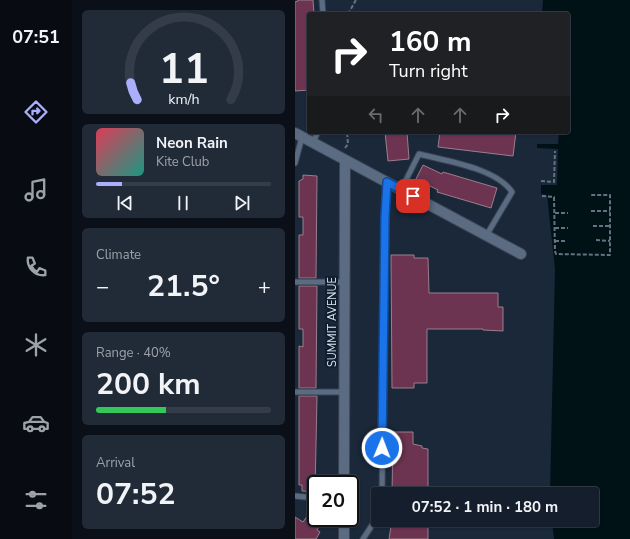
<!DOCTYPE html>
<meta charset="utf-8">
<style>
:root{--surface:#141e2c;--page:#212b38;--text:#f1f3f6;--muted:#9da2a9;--line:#333c48;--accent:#abaffb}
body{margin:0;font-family:"Nunito Sans",sans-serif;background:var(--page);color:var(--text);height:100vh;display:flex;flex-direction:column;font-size:15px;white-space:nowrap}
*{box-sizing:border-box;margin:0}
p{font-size:13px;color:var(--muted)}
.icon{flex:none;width:22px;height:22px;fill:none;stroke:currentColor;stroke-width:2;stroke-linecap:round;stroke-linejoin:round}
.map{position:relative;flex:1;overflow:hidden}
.panel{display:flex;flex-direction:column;gap:10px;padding:10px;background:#0b1018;width:223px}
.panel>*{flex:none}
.banner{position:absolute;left:12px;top:12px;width:263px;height:122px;border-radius:4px;box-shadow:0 1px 3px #0004,0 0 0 1px var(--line);background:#202124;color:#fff;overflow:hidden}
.speed{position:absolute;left:12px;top:475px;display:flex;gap:8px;font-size:20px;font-weight:700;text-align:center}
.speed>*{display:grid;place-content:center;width:52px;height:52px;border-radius:50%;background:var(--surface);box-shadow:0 1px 3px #0004,0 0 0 1px var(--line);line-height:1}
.speed .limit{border:2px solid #111;border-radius:6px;background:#fff;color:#111}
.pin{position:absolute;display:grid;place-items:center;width:34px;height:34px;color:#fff;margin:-17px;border-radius:8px;box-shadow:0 2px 6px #0006}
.me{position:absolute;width:44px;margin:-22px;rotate:1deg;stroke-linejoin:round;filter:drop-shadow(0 0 3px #0008)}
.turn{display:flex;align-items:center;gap:14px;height:84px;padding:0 16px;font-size:18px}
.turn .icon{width:52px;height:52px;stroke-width:2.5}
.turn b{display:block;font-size:28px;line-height:34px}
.lanes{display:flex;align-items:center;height:38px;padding:0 16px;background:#0003;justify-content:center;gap:20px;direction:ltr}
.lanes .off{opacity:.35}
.big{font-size:30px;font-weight:700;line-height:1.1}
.panel .tile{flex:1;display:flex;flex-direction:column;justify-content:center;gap:6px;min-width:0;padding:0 14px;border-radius:6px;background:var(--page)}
.panel .dial{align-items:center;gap:0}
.dial svg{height:104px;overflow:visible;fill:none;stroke:var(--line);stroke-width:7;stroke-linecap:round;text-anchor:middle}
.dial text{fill:var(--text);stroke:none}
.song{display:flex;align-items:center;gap:12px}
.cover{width:48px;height:48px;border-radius:6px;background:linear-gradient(135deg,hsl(350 70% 55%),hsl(170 70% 35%))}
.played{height:4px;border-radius:2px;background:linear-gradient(90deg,var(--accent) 15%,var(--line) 15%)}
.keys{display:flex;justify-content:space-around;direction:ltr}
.heat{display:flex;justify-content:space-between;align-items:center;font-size:22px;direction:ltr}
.charge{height:6px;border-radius:3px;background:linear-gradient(90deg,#34c759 40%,var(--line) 0)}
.trip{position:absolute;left:76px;top:487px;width:228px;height:40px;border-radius:4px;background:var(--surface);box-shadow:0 1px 3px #0004,0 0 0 1px var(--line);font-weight:700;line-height:40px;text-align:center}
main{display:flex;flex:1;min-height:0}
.menu{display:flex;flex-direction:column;width:72px;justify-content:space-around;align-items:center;background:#080c12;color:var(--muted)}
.menu .icon{width:28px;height:28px}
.menu .current{color:var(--accent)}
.menu b{font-size:18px;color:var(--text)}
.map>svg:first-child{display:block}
.water{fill:#001216}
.building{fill:#6c3451;stroke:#9b7e8b}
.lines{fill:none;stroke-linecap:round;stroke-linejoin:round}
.service-casing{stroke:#394454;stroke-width:7}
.minor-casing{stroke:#394454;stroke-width:12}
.path{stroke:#667281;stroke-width:2;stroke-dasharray:4 2;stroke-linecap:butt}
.service{stroke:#5b6b81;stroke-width:5}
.minor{stroke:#5b6b81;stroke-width:10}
.route-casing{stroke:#114b97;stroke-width:10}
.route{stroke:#1a73e8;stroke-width:7}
.labels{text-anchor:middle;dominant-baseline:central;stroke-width:4;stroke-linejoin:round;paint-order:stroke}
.street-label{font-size:11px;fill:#dfe8f4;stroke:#111e30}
</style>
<main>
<nav class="menu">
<b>07:51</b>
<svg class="icon current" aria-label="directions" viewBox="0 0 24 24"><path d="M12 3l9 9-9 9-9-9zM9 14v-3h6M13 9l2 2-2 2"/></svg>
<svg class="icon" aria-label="music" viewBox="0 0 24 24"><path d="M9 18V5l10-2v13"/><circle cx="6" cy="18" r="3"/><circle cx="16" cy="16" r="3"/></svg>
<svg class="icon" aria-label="phone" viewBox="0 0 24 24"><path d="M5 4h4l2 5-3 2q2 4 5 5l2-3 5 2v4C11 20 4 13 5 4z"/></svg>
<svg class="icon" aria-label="climate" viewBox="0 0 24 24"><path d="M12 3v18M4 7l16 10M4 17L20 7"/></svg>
<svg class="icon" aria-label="car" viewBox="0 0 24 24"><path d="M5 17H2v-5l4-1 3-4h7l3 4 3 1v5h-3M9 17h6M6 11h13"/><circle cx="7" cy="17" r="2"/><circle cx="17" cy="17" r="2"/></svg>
<svg class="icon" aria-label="filters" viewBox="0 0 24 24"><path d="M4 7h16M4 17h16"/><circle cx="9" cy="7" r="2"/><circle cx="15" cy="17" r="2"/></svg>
</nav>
<section class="panel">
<div class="tile dial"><svg viewBox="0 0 100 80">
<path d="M14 69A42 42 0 1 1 86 69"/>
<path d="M14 69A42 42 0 0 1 9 56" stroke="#abaffb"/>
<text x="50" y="56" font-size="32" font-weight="700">11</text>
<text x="50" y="72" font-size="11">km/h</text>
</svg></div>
<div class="tile">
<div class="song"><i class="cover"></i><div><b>Neon Rain</b><p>Kite Club</p></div></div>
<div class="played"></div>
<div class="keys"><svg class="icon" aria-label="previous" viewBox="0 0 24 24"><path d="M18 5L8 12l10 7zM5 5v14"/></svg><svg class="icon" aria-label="pause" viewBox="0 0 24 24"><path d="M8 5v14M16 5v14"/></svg><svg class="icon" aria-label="next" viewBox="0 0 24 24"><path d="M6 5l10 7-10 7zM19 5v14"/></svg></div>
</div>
<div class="tile"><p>Climate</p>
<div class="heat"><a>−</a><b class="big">21.5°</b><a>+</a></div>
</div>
<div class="tile"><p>Range · 40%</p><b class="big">200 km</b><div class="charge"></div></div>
<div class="tile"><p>Arrival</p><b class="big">07:52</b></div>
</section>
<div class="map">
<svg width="335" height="539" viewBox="0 0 335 539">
<rect width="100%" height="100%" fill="#1a283a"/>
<path class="water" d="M248 0H335V539H259L257 520H297V494H255L260 269 252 195 246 194V185H262L263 149 242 148V144H263L264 132H273V14H247Z"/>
<path class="building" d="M3 0H18L19 14H14V90L0 91V2L3 1Z
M90 132H112L114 159 93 161Z
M145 132H221L218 156 143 147Z
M128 165 147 174 148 172 202 188 196 208 142 192 143 190 121 179Z
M8 175 22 176 21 278H4V235H8V217H4V181L8 179Z
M96 255H119V258H133L134 293H203V307H208V331L188 330V329H132V383H119V388H97Z
M4 286H22L21 388H4V346L8 347V329H4Z
M4 396H22L20 492 7 491V485H4Z
M98 432H118V444L127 446V448L133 449V494H97Z
M13 515 26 522 22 530 25 532 21 539H0V517L8 522Z
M97 520H133V539H94Z"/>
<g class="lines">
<g class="service-casing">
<path id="service" d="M27 0 28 14
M18 142 23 132
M0 163 7 137
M106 190 124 154C151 161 201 168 217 192L191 236
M0 282H49
M0 392H49
M87 494 90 217 92 182
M0 496 21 498
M68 539 83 516"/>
</g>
<g class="minor-casing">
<path id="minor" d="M0 133 226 254
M49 484 50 160
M49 539V518"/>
</g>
<path class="path" d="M53 14 61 0
M50 148 53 144 52 132
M246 181 259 182 260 151
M247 196 259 197 260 251 261 254 315 255V195H296
M296 211H315
M260 213H273
M298 226H315
M260 228H273
M301 240 315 241
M260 241H272"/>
<use href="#service" class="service"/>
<use href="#minor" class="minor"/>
</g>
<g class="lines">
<g class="route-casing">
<path id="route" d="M87 448 90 217 92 182 118 196"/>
</g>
<use href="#route" class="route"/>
</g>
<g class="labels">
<g class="street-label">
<text transform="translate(37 322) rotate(-90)">SUMMIT AVENUE</text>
</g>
</g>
</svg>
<div class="speed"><div class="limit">20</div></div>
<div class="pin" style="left:118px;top:196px;background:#d93025"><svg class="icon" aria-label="arrive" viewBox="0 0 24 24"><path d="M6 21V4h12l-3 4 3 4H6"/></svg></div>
<svg class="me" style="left:87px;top:448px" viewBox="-20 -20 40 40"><circle r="17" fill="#1a73e8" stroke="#fff" stroke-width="3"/><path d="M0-11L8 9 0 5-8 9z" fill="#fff"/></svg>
<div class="trip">07:52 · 1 min · 180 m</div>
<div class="banner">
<div class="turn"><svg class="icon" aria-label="right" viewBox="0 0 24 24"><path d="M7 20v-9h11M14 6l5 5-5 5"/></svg><div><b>160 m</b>Turn right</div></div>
<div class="lanes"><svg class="icon off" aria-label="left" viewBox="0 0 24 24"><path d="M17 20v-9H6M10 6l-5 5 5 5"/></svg><svg class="icon off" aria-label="ahead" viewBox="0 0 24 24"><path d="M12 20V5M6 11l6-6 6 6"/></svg><svg class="icon off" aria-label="ahead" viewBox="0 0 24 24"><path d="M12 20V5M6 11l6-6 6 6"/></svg><svg class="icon" aria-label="right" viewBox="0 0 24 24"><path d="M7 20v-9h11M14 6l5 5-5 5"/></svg></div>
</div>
</div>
</main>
